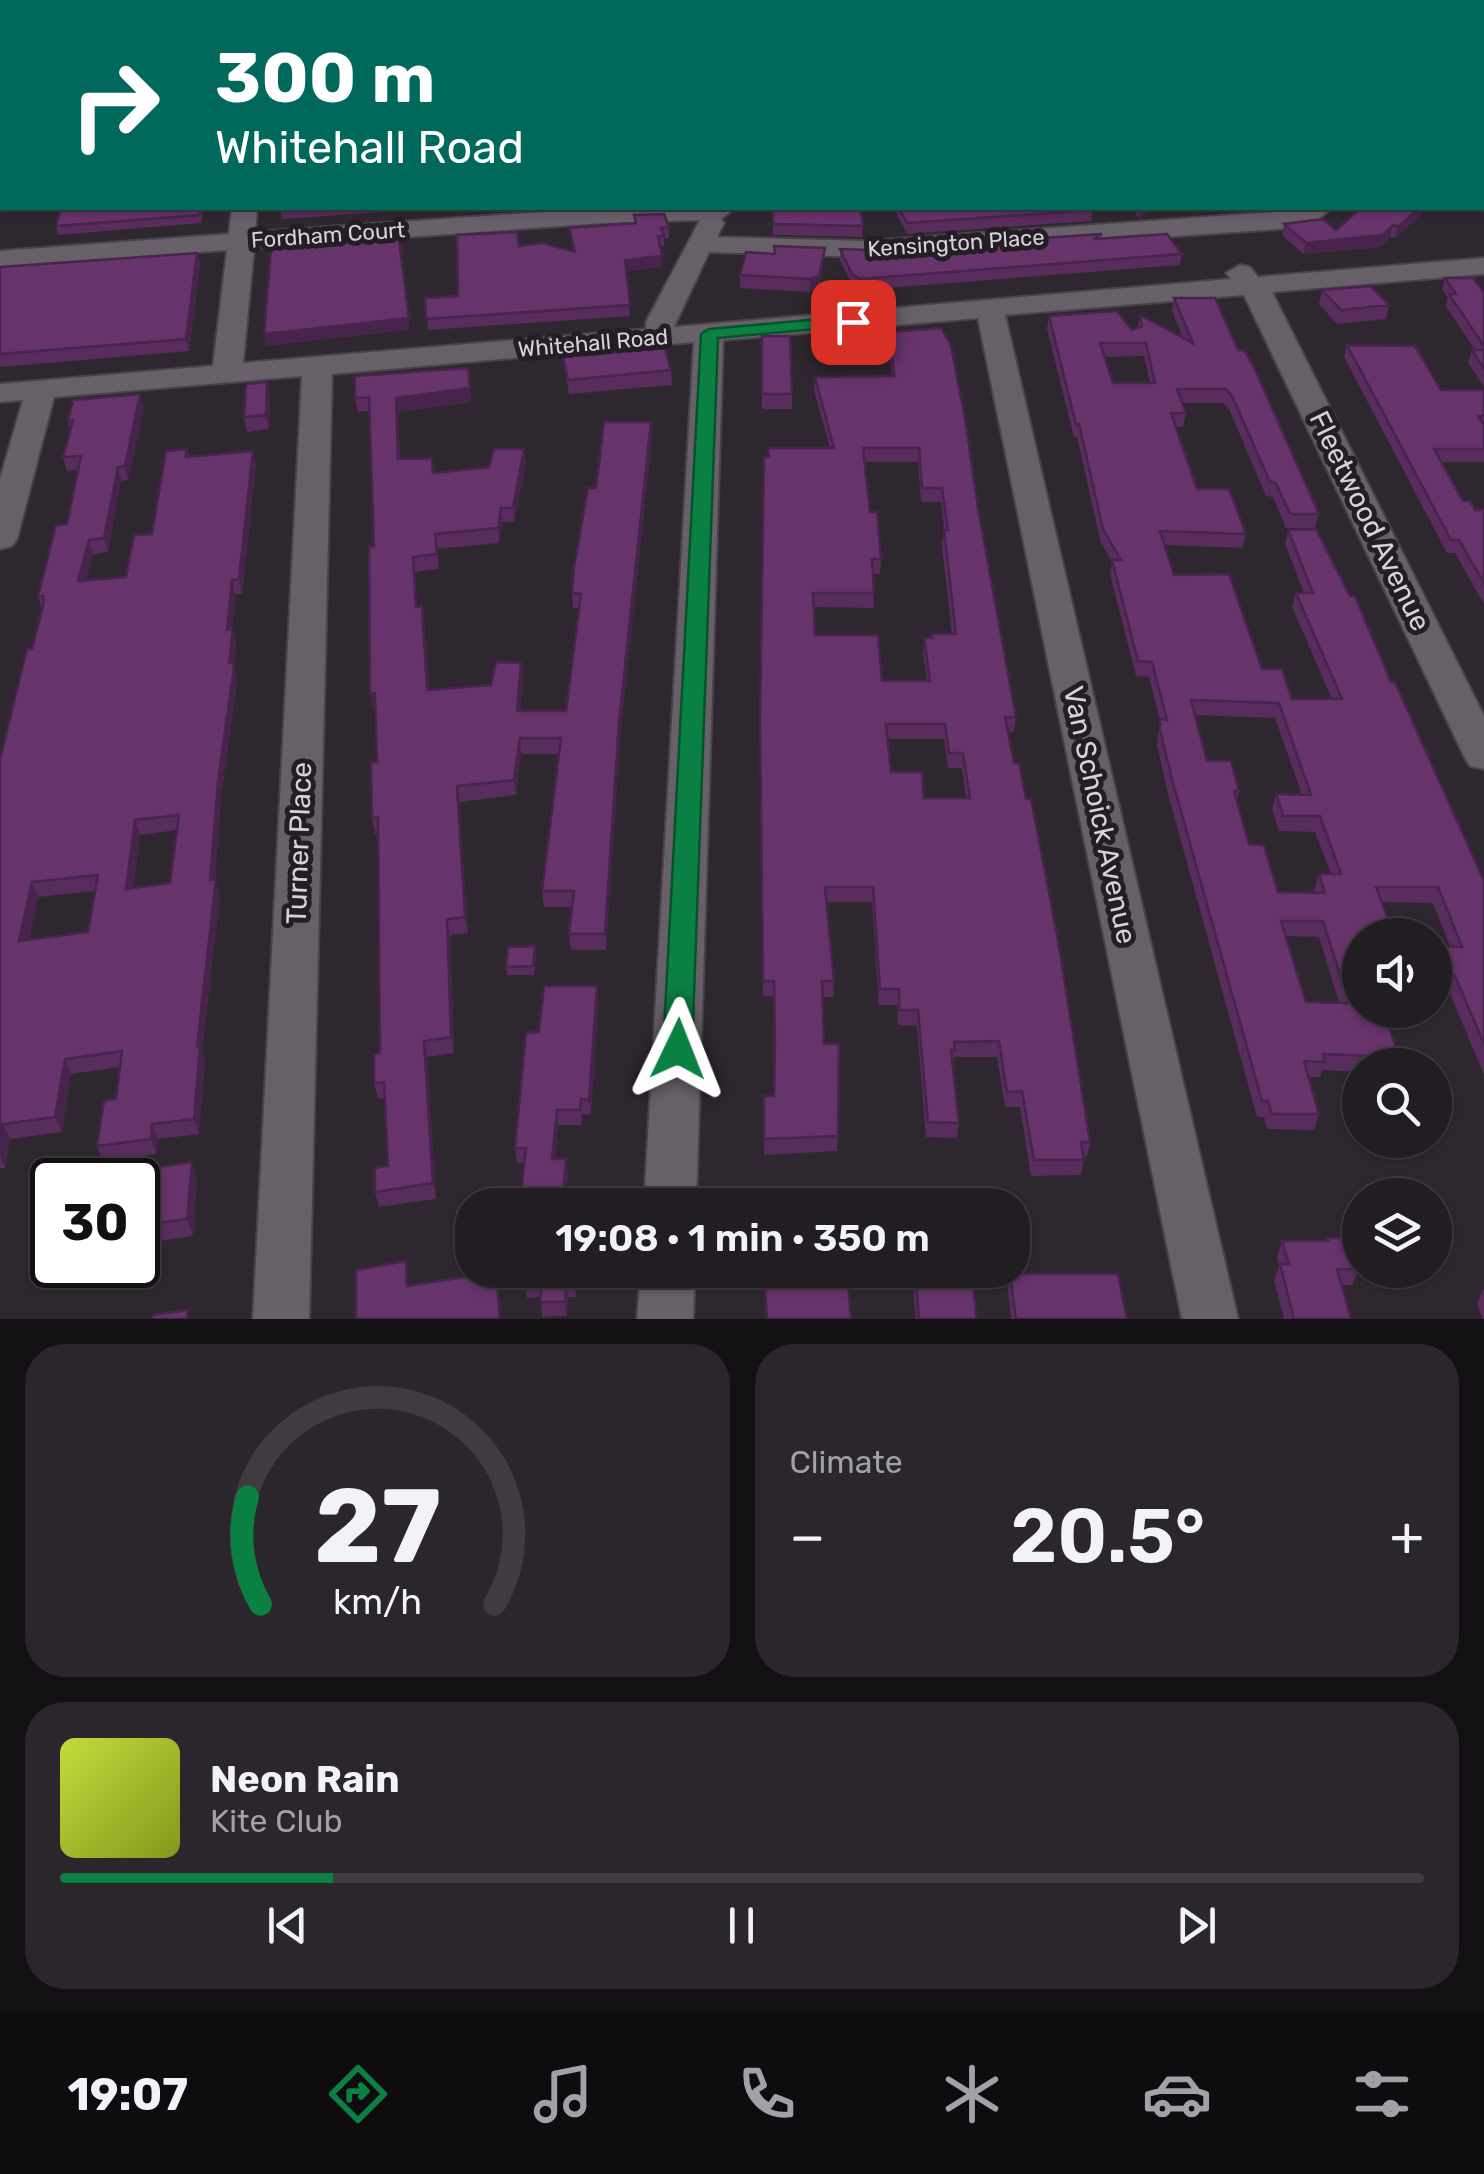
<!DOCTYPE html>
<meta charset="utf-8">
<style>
:root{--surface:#221d23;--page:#2a262b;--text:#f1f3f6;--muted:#a2a2a6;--line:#3f3b41;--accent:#0b8043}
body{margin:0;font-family:Rubik,sans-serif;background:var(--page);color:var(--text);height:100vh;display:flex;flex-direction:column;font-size:38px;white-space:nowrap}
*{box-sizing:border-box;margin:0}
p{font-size:32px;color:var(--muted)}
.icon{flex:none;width:55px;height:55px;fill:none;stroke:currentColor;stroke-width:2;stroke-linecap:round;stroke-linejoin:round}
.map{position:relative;height:1319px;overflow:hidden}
.details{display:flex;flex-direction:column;gap:25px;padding:25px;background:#131013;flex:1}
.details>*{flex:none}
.guide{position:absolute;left:0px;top:0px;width:1485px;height:210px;box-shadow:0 2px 8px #0004,0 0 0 2px var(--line);background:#00695c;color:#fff;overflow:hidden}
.fabs{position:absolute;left:1342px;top:918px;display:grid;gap:20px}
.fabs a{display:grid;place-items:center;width:110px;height:110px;border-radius:50%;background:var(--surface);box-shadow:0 2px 8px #0004,0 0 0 2px var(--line);font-size:50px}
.speed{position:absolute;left:30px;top:1158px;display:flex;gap:20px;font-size:50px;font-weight:700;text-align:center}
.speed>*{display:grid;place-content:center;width:130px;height:130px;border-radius:50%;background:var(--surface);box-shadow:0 2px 8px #0004,0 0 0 2px var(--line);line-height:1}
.speed .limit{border:5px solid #111;border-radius:15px;background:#fff;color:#111}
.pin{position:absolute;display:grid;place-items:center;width:85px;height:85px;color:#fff;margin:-42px;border-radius:20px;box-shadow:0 5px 15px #0006}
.me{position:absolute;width:110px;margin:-55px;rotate:2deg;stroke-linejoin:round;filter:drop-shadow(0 0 8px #0008)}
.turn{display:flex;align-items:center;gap:35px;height:210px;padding:0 50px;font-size:45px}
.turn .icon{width:130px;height:130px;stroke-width:2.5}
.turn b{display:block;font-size:70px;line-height:85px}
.big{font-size:75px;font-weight:600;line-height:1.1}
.details .widget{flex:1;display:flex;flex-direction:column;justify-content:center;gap:15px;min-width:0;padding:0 35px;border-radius:40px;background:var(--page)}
.details .dial{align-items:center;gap:0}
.dial svg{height:260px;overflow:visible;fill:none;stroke:var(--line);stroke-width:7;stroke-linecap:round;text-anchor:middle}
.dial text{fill:var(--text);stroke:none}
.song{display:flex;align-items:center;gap:30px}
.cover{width:120px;height:120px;border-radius:15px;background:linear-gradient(135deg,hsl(70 70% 55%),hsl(70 70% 35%))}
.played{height:10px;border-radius:5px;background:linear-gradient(90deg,var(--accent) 20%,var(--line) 20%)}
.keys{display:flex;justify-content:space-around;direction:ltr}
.heat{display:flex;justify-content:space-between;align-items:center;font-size:55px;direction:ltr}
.details .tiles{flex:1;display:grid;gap:25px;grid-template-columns:1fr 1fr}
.widget:last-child{grid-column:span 2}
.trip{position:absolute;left:455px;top:1188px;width:575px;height:100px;border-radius:40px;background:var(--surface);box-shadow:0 2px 8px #0004,0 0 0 2px var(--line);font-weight:600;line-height:100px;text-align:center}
.dock{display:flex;height:160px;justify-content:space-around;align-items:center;background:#0e0c0e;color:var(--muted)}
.dock .icon{width:70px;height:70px}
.dock .current{color:var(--accent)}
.dock b{font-size:45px;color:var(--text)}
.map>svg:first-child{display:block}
.forest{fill:#476a24}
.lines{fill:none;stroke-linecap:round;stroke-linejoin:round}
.minor-casing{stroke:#484249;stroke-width:4}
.minor{fill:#686069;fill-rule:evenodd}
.wall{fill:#582c5c;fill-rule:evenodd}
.shaded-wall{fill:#47244b}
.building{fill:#66336b;stroke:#47244b;stroke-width:2.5;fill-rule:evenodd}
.route{fill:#0b8043;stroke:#07532c;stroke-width:2.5}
.labels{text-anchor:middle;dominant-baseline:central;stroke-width:10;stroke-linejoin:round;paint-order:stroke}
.far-street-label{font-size:22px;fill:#d6d2d7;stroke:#241d25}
.street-label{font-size:28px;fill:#d6d2d7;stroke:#241d25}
</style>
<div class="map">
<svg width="1484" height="1319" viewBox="0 0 1484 1319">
<rect width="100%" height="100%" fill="#2e272f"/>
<path class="forest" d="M0 0H848L2 2 0 110Z"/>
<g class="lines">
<g class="minor-casing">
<path id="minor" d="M232 208H257L255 232 600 208H727L730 212 721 219 724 223 717 237 867 241 1332 208 1316 221 1280 229 867 257 709 252 674 327 1231 279 1226 273 1240 265 1250 267 1258 277 1484 258V274L1272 292 1484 716V769L1470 766 1464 756 1244 295 1005 315 1238 1319H1182L978 318 723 340 696 1205H644L694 342 332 374 309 1319H253L302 376 54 397 17 539 12 546 0 549V479L23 400 0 402V384L213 366 227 250 0 267V251L229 234ZM700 220 646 322V329L243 363 254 248 603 223Z
M641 1270H695L693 1319H637Z"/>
</g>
<use href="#minor" class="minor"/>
</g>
<path class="wall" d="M61 208H203L201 223 58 235 56 226Z
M280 208H442L282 219Z
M772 208 863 226 862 237 773 235Z
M894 208H1091L1093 210 1091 221 907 234Z
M1132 208H1154L1139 218Z
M1422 214 1395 238 1390 237 1380 247 1303 254 1282 235 1284 224 1336 230Z
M634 215 669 227V238H664V246H660L662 267 626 271 630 316 428 330 425 298 458 296 519 246 573 251 569 228 634 223Z
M1101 239 1182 254 1180 265 860 290 852 285 840 260V249L867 255 918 252 919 246Z
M825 248 824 259 819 288 810 292 740 288V275L775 254Z
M197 253 200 265 189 351 0 367V267Z
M1445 278 1484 293V387L1468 362 1472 350H1475L1446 306 1448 298 1442 289Z
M1322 290 1389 305 1386 319 1337 324 1319 304Z
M1174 298 1238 350 1319 514 1315 528H1286L1273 497 1266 496 1229 409 1223 403H1182L1186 413 1183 427H1176L1197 489 1246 534 1242 548 1165 545 1174 575 1292 699H1332L1292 607 1296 593H1304L1285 544 1288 530 1391 682 1484 881V1075L1449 991H1443L1440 984H1435V946H1450L1433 903 1382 902 1360 935V1010L1402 1065H1360V1072L1322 1070 1320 1077H1308L1319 1114 1314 1130 1267 1129 1264 1117H1257L1168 794 1157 745 1160 720 1149 677 1136 676 1110 574 1112 562 1101 543 1077 437H1074L1047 329 1049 316 1132 330 1138 328 1140 315 1183 338 1172 311ZM1144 356 1150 383H1113L1105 357ZM1195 715 1275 718 1302 795 1276 794 1272 810 1279 831 1315 832 1331 874H1319L1314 890 1315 892H1278L1249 844 1237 801 1239 791 1207 761ZM1286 936 1319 937 1339 1002H1306Z
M890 332 978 508 1016 717 1014 732H1008L1090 1142 1087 1157H1084L1081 1175 1031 1176 1020 1107H1005L997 1057H954L953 1066 959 1123 957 1138 926 1137 917 1026 898 1025 897 1005H879L872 902H826L834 981 833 997H822L824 1044 838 1136 837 1151 764 1155V1096H774V996H763L760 734 830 448 814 390 815 377H892L889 345ZM864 462H918L921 502H941L944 530 942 545 952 634 924 638 923 653 927 681H882L815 635 814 607 874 608 873 574H880L881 559 870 512ZM887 739H944L948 768H962L966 798H924L891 772Z
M762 336 792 394V409H762Z
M1347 345 1441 390H1484V462H1441L1463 501 1475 510H1484V604L1455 553H1447L1344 357Z
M563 357 671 370 672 385 569 394Z
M468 368 471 402 398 412 400 459 434 473 489 467 524 449 526 463 514 522H502L499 543 437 549 439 569 415 572 417 607 422 606 424 621 429 690 491 685 523 678 520 711H566L579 608H573L572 593 596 488 651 422 652 436 620 738 606 950H571L569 934 572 907H544L542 891 559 754H521L516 795 459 802 468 933 450 935 454 1053 427 1057 436 1199 379 1207 375 1192 388 1166 384 1098 378 1099 374 1083 380 1053 379 833 375 834 372 818 377 762 375 709H373L374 546 369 411 358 412 355 398Z
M270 396 269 429 247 432 244 417Z
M144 408 128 480 121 481 108 552 93 554 86 580 126 577 152 534 187 449 189 456 256 464 242 594H235L232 629 236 644 234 666 237 682 221 797 215 879 220 894 202 1053 205 1061 199 1134 158 1139 156 1154 103 1161 97 1146 116 1099 120 1067 71 1074 62 1132 10 1139 5 1168H0V759L32 649 42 609 38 597 67 524 78 470 67 471 63 457 70 431 68 421ZM177 830 170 883 133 888 140 835ZM95 891 88 932 29 940 38 897Z
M536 955 534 975H507L506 967Z
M597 986 598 1001 591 1115 582 1114 581 1125H558L555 1159 568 1174 565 1205H522L521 1195 524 1163H517L515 1148 539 1032Z
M197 1179 193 1236 138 1244V1181Z
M1327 1238 1359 1269 1352 1285H1341L1351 1319H1284L1274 1280 1279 1266 1277 1257 1282 1241H1325Z
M526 1270H591L590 1280H577L576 1297H568L567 1316 542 1317 541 1297 527 1298 525 1283Z
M913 1270H971L977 1319H916L912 1279Z
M1010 1274 1127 1319H1011L1008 1291Z
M1484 1288V1319H1482L1477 1303Z"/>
<path class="shaded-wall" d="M1141 208H1154L1139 218Z
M1419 208H1423L1422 214 1395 238 1398 227Z
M1393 225 1390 237 1380 247 1303 254 1306 243Z
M399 239 410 330 266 346 264 334Z
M825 248 824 259 819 288 810 292V279Z
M197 253 200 265 189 351 186 339Z
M662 256V267L625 271V260Z
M267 382 270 396 269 429 266 415Z
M470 388 471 402 398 412 400 473 398 459 396 398Z
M140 394 144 408 128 480 125 466Z
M651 422 652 436 620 738 606 950 605 934 619 722Z
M524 449 526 463 514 522 513 508Z
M253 451 256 464 242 594 239 579Z
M118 467 121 481 108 552 104 538Z
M501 508 502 522 499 543 498 528Z
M89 540 93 554 83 595 78 581Z
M232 580 235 594 230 645 227 630Z
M422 606 424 621 430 705 427 690Z
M233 629 236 644 234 666 237 682 221 797 215 885 216 879 220 894 202 1053 205 1061 199 1134 194 1119 197 1046 218 782Z
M521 663 523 678 519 726 517 711Z
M375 693 378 708 373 709 370 694Z
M520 738 521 754 516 795 514 780Z
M457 786 459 802 468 933 465 917Z
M135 820 140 835 131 904 126 889Z
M32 882 38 897 25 956 19 941Z
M447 919 450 935 454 1053 451 1037Z
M597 986 598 1001 591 1115 589 1100Z
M424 1041 427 1057 436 1199 433 1183Z
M65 1059 71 1074 62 1132 55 1117Z
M557 1110 558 1125 554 1174 552 1159Z
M3 1124 10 1139 5 1168 0 1157V1142Z
M152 1124 158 1139 156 1154 151 1139Z
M566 1159 568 1174 565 1205H562Z
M192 1162 197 1179 193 1236 187 1219Z
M575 1270 577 1280 576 1297 574 1282Z
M566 1282 568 1297 567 1316 565 1302Z"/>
<path class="building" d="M865 0H901L899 2H859Z
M1000 0H1125L1130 2H996Z
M61 208H200L199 215 56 226Z
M773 208H860L863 226 773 224Z
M899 208H1091L1093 210 907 223Z
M1361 208H1419L1398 227 1393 225 1383 235 1306 243 1284 224 1323 219 1336 230Z
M664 214 669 227 661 228 664 235 658 236 662 256 625 260 630 305 426 319 425 298 458 296 457 235 517 232 519 246 543 243 575 252 569 228 636 223 634 215Z
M1102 234 1094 239 1167 234 1182 254 860 279 852 274 840 249 866 250 867 255 921 251 919 246Z
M399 239 409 318 264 334 271 248Z
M774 246 825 248 819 276 810 279 740 275 746 252 775 254Z
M197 253 186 339 0 354V267Z
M1445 278H1473L1484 293V346L1449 294H1456Z
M1370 286 1389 305 1341 310 1322 290Z
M1174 298H1215L1238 350H1244L1253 365 1319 514H1290L1276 483 1270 482 1232 396 1226 389H1177L1186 413H1171L1197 489H1229L1246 534 1160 531 1174 575 1229 574 1262 669H1282L1292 699H1342L1296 593H1313L1288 530 1316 529 1350 596H1355L1391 682H1395L1484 881V1044L1455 976H1449L1446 969H1438L1435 961V946L1462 947 1438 887H1376L1394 935H1360V938H1358L1360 942V1010H1383L1402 1065H1371L1368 1056 1323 1054 1325 1062 1304 1061 1319 1114H1272L1268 1101H1262L1172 779 1160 730V719L1167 720 1152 662 1138 661 1112 560H1121L1103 529 1079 424H1076L1049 316 1117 311 1132 330 1142 326 1140 315 1193 343ZM1100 343H1146L1155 383H1113ZM1191 700 1279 703 1311 795 1276 794 1283 816H1320L1341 874H1319L1325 893 1278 892 1264 845 1249 844 1234 791H1239L1231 761H1207ZM1281 921H1323L1349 1003 1306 1002Z
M941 328 951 346 965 418 978 508 1016 717H1005L1014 763H1019L1026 799H1031L1058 940 1090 1142H1081L1084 1160H1034L1022 1091 1007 1092 999 1041 954 1042 955 1050H951L959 1123 928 1122 918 1010H899V989H880L873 887H825L834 981H822L824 1044H839L838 1136 764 1139V1096H774L775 1044 774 981H763L760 719 764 457H769L768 448H834L815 377 894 376 890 332ZM863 448H919L922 488H942L948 530H944L956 634H932L933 638H924L930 681H882L878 635H815L813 593H874L872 559H881L877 512H870ZM886 724H945L949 753H963L970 798H924L922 772H891Z
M762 336H790L792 394H762Z
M1347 345 1415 346 1441 390H1484V416H1478L1484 425V449H1434L1463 501H1470L1475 510H1484V583L1459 540H1451Z
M665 348 671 370 568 380 563 357Z
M1472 350H1484V369Z
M468 368 470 388 396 398 398 459 432 458 433 473 489 467 494 449H524L513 508H501L498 528 435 534 437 554 413 557 416 607 422 606 427 690 491 685 496 662 521 663 517 711H566L581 594 572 593 574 568 588 488H596L604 422H651L619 722 605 934H569L574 891H542L561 738H520L514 780 457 786 465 917 447 919 451 1037 424 1041 433 1183 375 1192V1168L388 1166 384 1082 374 1083V1054L380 1053 378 817 372 818 371 762H377L375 693 370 694 369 547 374 546 369 397 355 398V376Z
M267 382 266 415 244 417 246 384Z
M140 394 125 466 118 467 104 538 89 540 78 581 126 577 134 535 152 534 166 451 187 449 186 457 253 451 239 579 232 580 227 630 233 629 229 663H233L234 667 218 782 210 880 216 879 197 1046 200 1045 194 1119 152 1124 151 1139 97 1146 104 1101 116 1099 122 1051 65 1059 55 1117 3 1124 0 1142V759L27 649H32L44 602 43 596 38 597 56 525 67 524 81 456 63 457 73 420 68 421 73 400ZM179 815 170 883 126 889 135 820ZM98 875 88 932 19 941 32 882Z
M535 946 533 966 506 967 508 947Z
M544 986H597L589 1100 581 1099 580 1110H557L552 1159H566L562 1205H532L533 1195H521L526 1148H515L526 1033 539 1032Z
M192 1162 187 1219 138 1226V1181L139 1170Z
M1327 1238H1350L1359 1269H1337L1351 1319H1294L1280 1264H1289L1282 1241H1328Z
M406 1261 407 1286 496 1272 500 1319H356V1270Z
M526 1270H575L574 1282H566L565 1302H540L542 1283H525Z
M915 1270H971L977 1319H919Z
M1010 1274H1118L1127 1319H1016Z
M848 1286 851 1319H767L765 1289Z
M188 1310 187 1319H152L153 1315Z"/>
<path class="route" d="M853 316 859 318V325L718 338 692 1049 688 1057 678 1061 667 1057 663 1049 701 334 709 329Z"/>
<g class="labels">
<g class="far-street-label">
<text transform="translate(328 235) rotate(-4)">Fordham Court</text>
<text transform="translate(956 243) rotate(-4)">Kensington Place</text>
<text transform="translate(593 343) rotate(-5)">Whitehall Road</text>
</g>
<g class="street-label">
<text transform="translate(1370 521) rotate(64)">Fleetwood Avenue</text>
<text transform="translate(1100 815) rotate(78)">Van Schoick Avenue</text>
<text transform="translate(299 843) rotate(-88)">Turner Place</text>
</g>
</g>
</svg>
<div class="fabs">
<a><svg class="icon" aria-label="sound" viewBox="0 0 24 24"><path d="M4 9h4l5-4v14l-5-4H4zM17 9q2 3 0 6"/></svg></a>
<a><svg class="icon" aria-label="search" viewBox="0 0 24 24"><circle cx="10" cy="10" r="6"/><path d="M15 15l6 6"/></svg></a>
<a><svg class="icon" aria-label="layers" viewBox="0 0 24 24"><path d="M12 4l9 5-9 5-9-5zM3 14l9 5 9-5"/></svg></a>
</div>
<div class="speed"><div class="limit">30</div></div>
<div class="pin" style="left:853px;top:322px;background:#d93025"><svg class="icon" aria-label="arrive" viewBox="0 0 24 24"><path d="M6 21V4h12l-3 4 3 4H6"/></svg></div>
<svg class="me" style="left:678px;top:1049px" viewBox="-20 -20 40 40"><path d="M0-17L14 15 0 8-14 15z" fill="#0b8043" stroke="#fff" stroke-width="4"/></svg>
<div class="trip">19:08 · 1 min · 350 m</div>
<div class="guide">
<div class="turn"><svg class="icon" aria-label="right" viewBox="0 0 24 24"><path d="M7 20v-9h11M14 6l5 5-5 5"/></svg><div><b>300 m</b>Whitehall Road</div></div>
</div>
</div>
<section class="details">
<div class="tiles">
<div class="widget dial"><svg viewBox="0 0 100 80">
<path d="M14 69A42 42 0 1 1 86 69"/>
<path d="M14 69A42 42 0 0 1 10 36" stroke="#0b8043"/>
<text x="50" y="56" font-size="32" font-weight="700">27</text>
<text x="50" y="72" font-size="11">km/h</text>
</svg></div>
<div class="widget"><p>Climate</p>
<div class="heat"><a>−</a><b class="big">20.5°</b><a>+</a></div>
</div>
<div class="widget">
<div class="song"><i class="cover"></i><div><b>Neon Rain</b><p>Kite Club</p></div></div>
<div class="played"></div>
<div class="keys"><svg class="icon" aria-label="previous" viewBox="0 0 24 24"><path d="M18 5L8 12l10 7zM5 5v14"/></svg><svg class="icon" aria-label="pause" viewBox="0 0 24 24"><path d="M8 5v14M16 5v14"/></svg><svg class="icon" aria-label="next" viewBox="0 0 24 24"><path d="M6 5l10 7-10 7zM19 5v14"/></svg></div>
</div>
</div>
</section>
<nav class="dock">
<b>19:07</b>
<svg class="icon current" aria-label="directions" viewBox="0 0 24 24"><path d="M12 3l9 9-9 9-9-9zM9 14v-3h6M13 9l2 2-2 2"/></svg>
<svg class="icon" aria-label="music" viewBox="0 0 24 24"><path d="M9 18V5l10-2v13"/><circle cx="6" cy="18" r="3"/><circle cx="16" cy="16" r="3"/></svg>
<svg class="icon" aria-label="phone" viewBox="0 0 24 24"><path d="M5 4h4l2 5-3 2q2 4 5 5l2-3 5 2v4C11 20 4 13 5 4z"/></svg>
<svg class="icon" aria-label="climate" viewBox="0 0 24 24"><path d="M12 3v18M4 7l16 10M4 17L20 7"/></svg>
<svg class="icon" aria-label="car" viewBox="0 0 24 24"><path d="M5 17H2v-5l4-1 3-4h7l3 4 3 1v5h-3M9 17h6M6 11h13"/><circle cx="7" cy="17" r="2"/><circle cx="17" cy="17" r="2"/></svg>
<svg class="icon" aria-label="filters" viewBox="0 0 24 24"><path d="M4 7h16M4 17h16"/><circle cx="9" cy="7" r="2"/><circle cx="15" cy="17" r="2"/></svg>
</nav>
